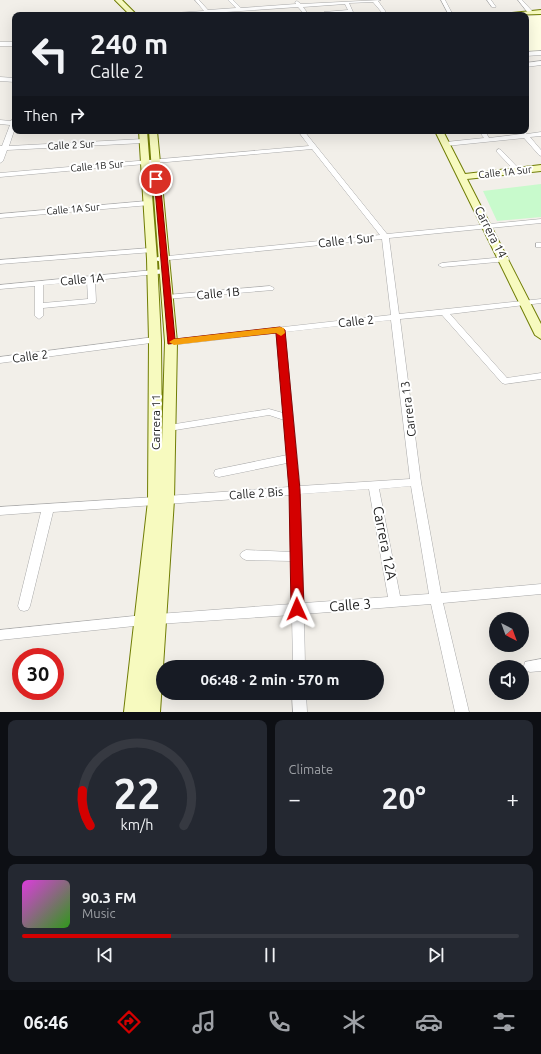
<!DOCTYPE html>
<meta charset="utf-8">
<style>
:root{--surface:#171b24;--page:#242831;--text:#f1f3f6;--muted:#9ea1a6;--line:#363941;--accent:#d40000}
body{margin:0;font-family:Ubuntu,sans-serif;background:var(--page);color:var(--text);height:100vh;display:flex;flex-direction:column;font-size:15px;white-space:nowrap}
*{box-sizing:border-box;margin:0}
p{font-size:13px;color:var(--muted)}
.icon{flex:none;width:22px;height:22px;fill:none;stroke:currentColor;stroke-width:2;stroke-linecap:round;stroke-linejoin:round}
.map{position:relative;height:712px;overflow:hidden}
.side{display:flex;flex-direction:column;gap:8px;padding:8px;background:#0d0f14;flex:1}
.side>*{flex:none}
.guide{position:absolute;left:12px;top:12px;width:517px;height:122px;border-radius:8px;box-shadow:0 4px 16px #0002;background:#171b24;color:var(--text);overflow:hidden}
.needle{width:26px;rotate:139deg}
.tools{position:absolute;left:489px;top:612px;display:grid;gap:8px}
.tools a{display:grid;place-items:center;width:40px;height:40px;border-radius:50%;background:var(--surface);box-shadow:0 4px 16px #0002;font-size:20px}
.speed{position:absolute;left:12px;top:648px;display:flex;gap:8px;font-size:20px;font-weight:700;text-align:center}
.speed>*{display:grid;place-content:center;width:52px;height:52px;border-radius:50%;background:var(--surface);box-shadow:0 4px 16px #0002;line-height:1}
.speed .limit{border:6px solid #d22;background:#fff;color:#111}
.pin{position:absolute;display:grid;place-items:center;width:34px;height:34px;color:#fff;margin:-17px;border:2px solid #fff;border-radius:50%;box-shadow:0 1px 4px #0007}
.me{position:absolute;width:44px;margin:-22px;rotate:359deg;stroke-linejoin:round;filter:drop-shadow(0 0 3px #0008)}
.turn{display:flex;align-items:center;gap:14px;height:84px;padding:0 12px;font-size:18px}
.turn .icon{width:52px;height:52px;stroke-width:2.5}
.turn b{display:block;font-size:28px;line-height:34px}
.then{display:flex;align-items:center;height:38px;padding:0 12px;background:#0003;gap:8px;font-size:15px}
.big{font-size:30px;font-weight:600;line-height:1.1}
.side .card{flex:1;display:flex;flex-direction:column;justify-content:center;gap:6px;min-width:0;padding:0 14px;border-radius:8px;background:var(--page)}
.side .dial{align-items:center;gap:0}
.dial svg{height:104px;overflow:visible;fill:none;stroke:var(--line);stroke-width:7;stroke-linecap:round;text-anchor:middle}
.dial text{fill:var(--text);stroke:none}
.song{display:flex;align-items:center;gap:12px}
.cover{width:48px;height:48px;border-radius:6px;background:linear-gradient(135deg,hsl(300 70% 55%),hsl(110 70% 35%))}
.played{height:4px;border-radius:2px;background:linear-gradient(90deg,var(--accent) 30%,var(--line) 30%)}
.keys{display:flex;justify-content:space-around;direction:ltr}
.heat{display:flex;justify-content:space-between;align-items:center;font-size:22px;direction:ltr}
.side .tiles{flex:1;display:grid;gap:8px;grid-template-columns:1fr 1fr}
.card:last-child{grid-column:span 2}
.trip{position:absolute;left:156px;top:660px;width:228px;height:40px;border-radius:20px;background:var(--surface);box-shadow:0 4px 16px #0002;font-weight:600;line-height:40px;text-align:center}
.menu{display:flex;height:64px;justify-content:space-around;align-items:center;background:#090b0e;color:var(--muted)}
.menu .icon{width:28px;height:28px}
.menu .active{color:var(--accent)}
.menu b{font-size:18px;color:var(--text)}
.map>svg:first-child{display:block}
.education{fill:#ffffe5}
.park{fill:#c8facc}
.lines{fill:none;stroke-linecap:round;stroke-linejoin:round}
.street-casing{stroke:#a9a9a9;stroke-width:1}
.secondary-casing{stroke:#707d05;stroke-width:2}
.street{fill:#fff;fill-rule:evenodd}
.secondary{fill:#f7fabf;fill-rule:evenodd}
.route{fill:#d40000;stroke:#8a0000}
.slow{fill:#f59e0b}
.labels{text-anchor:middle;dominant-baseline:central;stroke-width:4;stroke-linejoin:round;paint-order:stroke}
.far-street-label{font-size:10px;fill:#222;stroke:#fff}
.street-label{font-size:12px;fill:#222;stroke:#fff}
.near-street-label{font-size:14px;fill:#222;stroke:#fff}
</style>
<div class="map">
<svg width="541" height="712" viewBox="0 0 541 712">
<rect width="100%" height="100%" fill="#f2efe9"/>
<path class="education" d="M541 15V52L526 53V17Z"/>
<path class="park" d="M541 184V217L497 221 483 191Z"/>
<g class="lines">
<g class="street-casing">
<path id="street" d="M195 0H199L208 10 236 8 228 0H233L241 8 296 4 295 2 297 1 301 4 381 0 378 1 388 15H384L373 2 349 3 353 12 326 14H324V12L348 10 345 4 303 7 309 15H305L298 7 211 13V15H207L206 13 157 15 159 14 204 11Z
M441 0H445L453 15H449Z
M487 0H491L496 7H492Z
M518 0H522L533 12V14H529Z
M0 42H15V46H0Z
M541 51V55L526 56V52Z
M541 61V65L526 67V63Z
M0 77 15 78V82L0 81Z
M15 117V128L9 146 143 139 146 141 143 143 7 150 3 161 0 163V146H2L10 125 0 124V120L11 121 13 118Z
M178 131H187L184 133Z
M298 131H304L387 234 541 219V223L389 238 399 314 541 299V303L450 314 507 378 541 373V379L505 384 502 383 442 315 400 319 421 482 441 593 541 584V594L443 603 469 712H455L431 604 304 614 305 667H293L292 615 158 624 154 623 152 619 154 615 158 614 292 604 291 561 246 560 242 558 240 555 242 552 246 550 291 552 290 495 167 504 163 503 162 500 163 497 167 496 289 487 287 463 219 477 215 476 214 473 215 470 219 469 287 455 284 420 269 415 169 431 166 430 164 428 166 426 169 425 269 409 283 413 276 333 171 345 167 342 168 340 391 315 382 239 158 261 154 259 158 257 380 235 312 149 0 177V173L309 146ZM391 320 410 479 300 486 285 332ZM411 486 429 594 400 596 379 489ZM369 489 388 597 304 603 300 494Z
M479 131H485L489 138 521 134 520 131H524L527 134 541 132V136L530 137 541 150V156L539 155 524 138 446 146 443 144 446 142 484 138Z
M499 149 501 150 520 170V172H516L497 152V150Z
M147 201 151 203 150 205 0 218V214Z
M536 243H541V247H536Z
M150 248 154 250 153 252 0 264V260Z
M505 257H508L509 259 508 261 442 267 438 265 442 263Z
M164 269 168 271 167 273 95 280 96 301 95 303 43 308V316L39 319 35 316V286L0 289V285ZM87 281 88 299 43 303V285Z
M270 286 274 288 273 290 167 299 163 297 167 295Z
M155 337 159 340 158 342 0 363V357Z
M155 497 159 498 160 501 159 504 155 505 53 512 30 606 28 610 24 611 20 610 18 606 41 512 0 515V507Z
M144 615 148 616 150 620 148 624 144 625 0 640V630Z
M541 659V671L530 672 525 670 524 666 525 662Z
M292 693H306L307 712H293Z"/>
</g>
<g class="secondary-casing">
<path id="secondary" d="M115 0H122L137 15H130Z
M541 10V14L509 15 512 13Z
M139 131H147L157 259 161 340 162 443 165 342 149 131H157L177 342 174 500 160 712H142V709V712H124L148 501 149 340 147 259Z
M435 131H443L465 174 541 165V171L467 179 541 324V339L535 335Z"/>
</g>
<use href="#street" class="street"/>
<use href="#secondary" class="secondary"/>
</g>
<path class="route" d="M154 177 160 179 175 339 280 327 285 330 300 490 304 609 302 613 297 615 293 613 291 609 289 490 276 333 168 344Z"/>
<path class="slow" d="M280 327 284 328 285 333 281 336 276 333 174 345 169 342 174 339Z"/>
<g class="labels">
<g class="far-street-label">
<text transform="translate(71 145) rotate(-3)">Calle 2 Sur</text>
<text transform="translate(97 166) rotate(-5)">Calle 1B Sur</text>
<text transform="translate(505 172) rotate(-6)">Calle 1A Sur</text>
<text transform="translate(73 209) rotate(-5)">Calle 1A Sur</text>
</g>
<g class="street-label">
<text transform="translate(491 232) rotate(63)">Carrera 14</text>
<text transform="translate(346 240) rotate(-6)">Calle 1 Sur</text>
<text transform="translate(82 279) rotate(-5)">Calle 1A</text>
<text transform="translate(218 293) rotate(-5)">Calle 1B</text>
<text transform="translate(356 321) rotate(-6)">Calle 2</text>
<text transform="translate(30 356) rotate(-7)">Calle 2</text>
<text transform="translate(408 409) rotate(-97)">Carrera 13</text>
<text transform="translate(155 422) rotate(-90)">Carrera 11</text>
<text transform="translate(256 493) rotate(-4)">Calle 2 Bis</text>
</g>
<g class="near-street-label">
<text transform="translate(385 543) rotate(79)">Carrera 12A</text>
<text transform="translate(350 605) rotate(-4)">Calle 3</text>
</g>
</g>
</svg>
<div class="tools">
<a><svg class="needle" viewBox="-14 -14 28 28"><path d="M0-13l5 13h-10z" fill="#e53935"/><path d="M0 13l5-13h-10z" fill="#9ea1a6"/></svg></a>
<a><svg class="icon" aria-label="sound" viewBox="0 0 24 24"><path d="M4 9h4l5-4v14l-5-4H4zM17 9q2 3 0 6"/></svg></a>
</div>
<div class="speed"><div class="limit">30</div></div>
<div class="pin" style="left:156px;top:179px;background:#d93025"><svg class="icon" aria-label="arrive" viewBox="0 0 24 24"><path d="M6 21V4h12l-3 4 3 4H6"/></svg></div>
<svg class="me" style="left:297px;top:609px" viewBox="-20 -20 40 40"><path d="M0-17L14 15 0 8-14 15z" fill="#d40000" stroke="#fff" stroke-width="4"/></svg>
<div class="trip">06:48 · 2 min · 570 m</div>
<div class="guide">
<div class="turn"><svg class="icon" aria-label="left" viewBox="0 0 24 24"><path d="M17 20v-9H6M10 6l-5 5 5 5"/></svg><div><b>240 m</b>Calle 2</div></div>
<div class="then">Then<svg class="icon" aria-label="right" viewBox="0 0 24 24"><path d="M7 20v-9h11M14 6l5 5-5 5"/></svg></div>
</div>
</div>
<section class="side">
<div class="tiles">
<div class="card dial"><svg viewBox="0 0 100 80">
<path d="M14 69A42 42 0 1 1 86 69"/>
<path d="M14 69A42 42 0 0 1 8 42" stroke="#d40000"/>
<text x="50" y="56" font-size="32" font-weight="700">22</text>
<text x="50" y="72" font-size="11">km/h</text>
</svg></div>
<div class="card"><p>Climate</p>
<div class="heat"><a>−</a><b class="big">20°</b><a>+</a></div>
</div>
<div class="card">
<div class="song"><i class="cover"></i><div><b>90.3 FM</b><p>Music</p></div></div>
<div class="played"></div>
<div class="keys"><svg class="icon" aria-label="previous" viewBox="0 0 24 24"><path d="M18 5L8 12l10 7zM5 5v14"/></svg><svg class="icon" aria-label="pause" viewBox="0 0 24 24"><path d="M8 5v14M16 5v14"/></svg><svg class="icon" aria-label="next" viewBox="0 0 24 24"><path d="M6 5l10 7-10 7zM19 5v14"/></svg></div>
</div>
</div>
</section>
<nav class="menu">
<b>06:46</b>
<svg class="icon active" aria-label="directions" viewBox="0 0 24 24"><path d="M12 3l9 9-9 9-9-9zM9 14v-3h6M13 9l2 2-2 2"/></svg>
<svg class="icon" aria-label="music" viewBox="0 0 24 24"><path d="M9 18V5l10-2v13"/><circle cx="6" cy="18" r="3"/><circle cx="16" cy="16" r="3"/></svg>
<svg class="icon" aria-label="phone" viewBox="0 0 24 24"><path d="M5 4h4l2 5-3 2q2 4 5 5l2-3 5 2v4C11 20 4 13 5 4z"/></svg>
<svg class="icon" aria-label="climate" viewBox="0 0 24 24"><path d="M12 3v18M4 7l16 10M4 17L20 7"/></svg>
<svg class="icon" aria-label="car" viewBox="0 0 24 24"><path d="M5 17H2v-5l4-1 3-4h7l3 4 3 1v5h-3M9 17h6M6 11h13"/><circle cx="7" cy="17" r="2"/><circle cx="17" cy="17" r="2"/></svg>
<svg class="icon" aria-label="filters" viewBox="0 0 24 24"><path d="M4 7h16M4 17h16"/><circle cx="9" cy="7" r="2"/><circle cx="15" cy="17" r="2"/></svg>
</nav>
